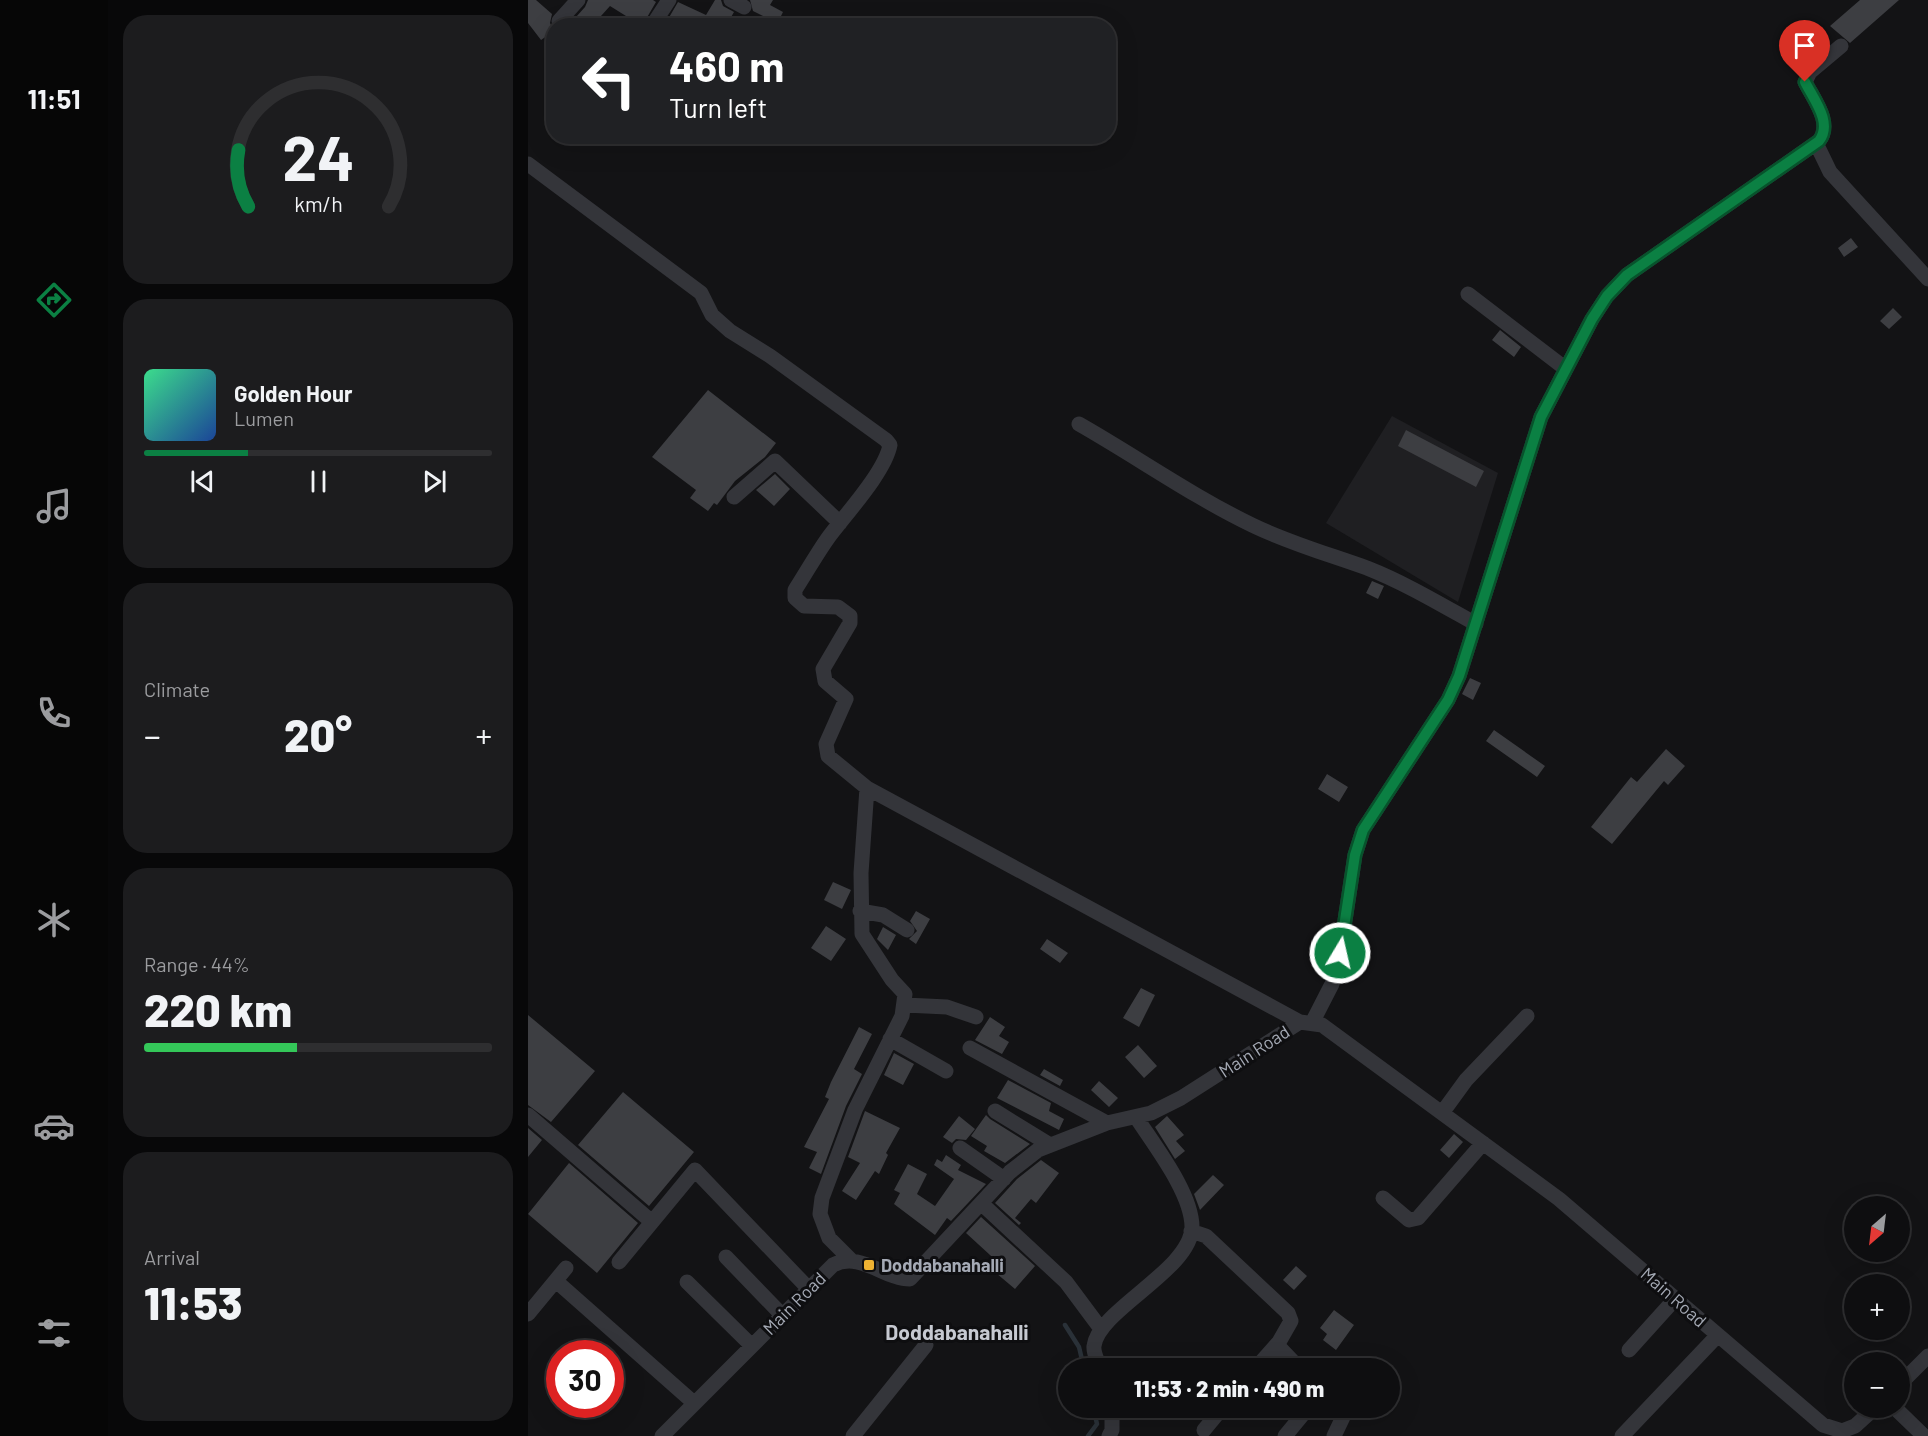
<!DOCTYPE html>
<meta charset="utf-8">
<style>
:root{--surface:#0e0e10;--page:#1c1c1e;--text:#f1f3f6;--muted:#9b9c9f;--line:#2e2e30;--accent:#0b8043}
body{margin:0;font-family:Barlow,sans-serif;background:var(--page);color:var(--text);height:100vh;display:flex;flex-direction:column;font-size:22px;white-space:nowrap}
*{box-sizing:border-box;margin:0}
p{font-size:20px;color:var(--muted)}
.icon{flex:none;width:33px;height:33px;fill:none;stroke:currentColor;stroke-width:2;stroke-linecap:round;stroke-linejoin:round}
.map{position:relative;flex:1;overflow:hidden}
.panel{display:flex;flex-direction:column;gap:15px;padding:15px;background:#080809;width:420px}
.panel>*{flex:none}
.guide{position:absolute;left:18px;top:18px;width:570px;height:126px;border-radius:24px;box-shadow:0 6px 24px #0002,0 0 0 2px var(--line);background:#202124;color:#fff;overflow:hidden}
.needle{width:39px;rotate:208deg}
.controls{position:absolute;left:1316px;top:1196px;display:grid;gap:12px}
.controls a{display:grid;place-items:center;width:66px;height:66px;border-radius:50%;background:var(--surface);box-shadow:0 6px 24px #0002,0 0 0 2px var(--line);font-size:30px}
.speed{position:absolute;left:18px;top:1340px;display:flex;gap:12px;font-size:30px;font-weight:700;text-align:center}
.speed>*{display:grid;place-content:center;width:78px;height:78px;border-radius:50%;background:var(--surface);box-shadow:0 6px 24px #0002,0 0 0 2px var(--line);line-height:1}
.speed .limit{border:9px solid #d22;background:#fff;color:#111}
.pin{position:absolute;display:grid;place-items:center;width:51px;height:51px;color:#fff;margin:-62px -26px;border-radius:50% 50% 50% 0;rotate:-45deg;box-shadow:0 0 6px #0007}
.pin .icon{rotate:45deg}
.me{position:absolute;width:66px;margin:-33px;rotate:9deg;stroke-linejoin:round;filter:drop-shadow(0 0 4px #0008)}
.turn{display:flex;align-items:center;gap:21px;height:126px;padding:0 24px;font-size:27px}
.turn .icon{width:78px;height:78px;stroke-width:2.5}
.turn b{display:block;font-size:42px;line-height:51px}
.big{font-size:45px;font-weight:800;line-height:1.1}
.panel .tile{flex:1;display:flex;flex-direction:column;justify-content:center;gap:9px;min-width:0;padding:0 21px;border-radius:24px;background:var(--page)}
.panel .dial{align-items:center;gap:0}
.dial svg{height:156px;overflow:visible;fill:none;stroke:var(--line);stroke-width:7;stroke-linecap:round;text-anchor:middle}
.dial text{fill:var(--text);stroke:none}
.song{display:flex;align-items:center;gap:18px}
.cover{width:72px;height:72px;border-radius:9px;background:linear-gradient(135deg,hsl(150 70% 55%),hsl(220 70% 35%))}
.played{height:6px;border-radius:3px;background:linear-gradient(90deg,var(--accent) 30%,var(--line) 30%)}
.keys{display:flex;justify-content:space-around;direction:ltr}
.heat{display:flex;justify-content:space-between;align-items:center;font-size:33px;direction:ltr}
.charge{height:9px;border-radius:4px;background:linear-gradient(90deg,#34c759 44%,var(--line) 0)}
.trip{position:absolute;left:530px;top:1358px;width:342px;height:60px;border-radius:30px;background:var(--surface);box-shadow:0 6px 24px #0002,0 0 0 2px var(--line);font-weight:800;line-height:60px;text-align:center}
main{display:flex;flex:1;min-height:0}
.dock{display:flex;flex-direction:column;width:108px;justify-content:space-around;align-items:center;background:#060606;color:var(--muted)}
.dock .icon{width:42px;height:42px}
.dock .selected{color:var(--accent)}
.dock b{font-size:27px;color:var(--text)}
.map>svg:first-child{display:block}
.built{fill:#1f1f22}
.lines{fill:none;stroke-linecap:round;stroke-linejoin:round}
.stream{stroke:#2a3138;stroke-width:4.5}
.building{fill:#3d3e42}
.minor{stroke:#34353a;stroke-width:15}
.route-casing{stroke:#07532c;stroke-width:15}
.route{stroke:#0b8043;stroke-width:10}
.poi-dot{fill:#eeb232;stroke:#0e0e10;stroke-width:2}
.labels{text-anchor:middle;dominant-baseline:central;stroke-width:6;stroke-linejoin:round;paint-order:stroke}
.street-label{font-size:18px;fill:#a5aab5;stroke:#0e0e10}
.poi-label{font-size:18px;font-weight:bold;fill:#a5aab5;stroke:#0e0e10;text-anchor:start}
.quarter-label{font-size:21px;font-weight:bold;fill:#c6c9d1;stroke:#0e0e10}
</style>
<main>
<nav class="dock">
<b>11:51</b>
<svg class="icon selected" aria-label="directions" viewBox="0 0 24 24"><path d="M12 3l9 9-9 9-9-9zM9 14v-3h6M13 9l2 2-2 2"/></svg>
<svg class="icon" aria-label="music" viewBox="0 0 24 24"><path d="M9 18V5l10-2v13"/><circle cx="6" cy="18" r="3"/><circle cx="16" cy="16" r="3"/></svg>
<svg class="icon" aria-label="phone" viewBox="0 0 24 24"><path d="M5 4h4l2 5-3 2q2 4 5 5l2-3 5 2v4C11 20 4 13 5 4z"/></svg>
<svg class="icon" aria-label="climate" viewBox="0 0 24 24"><path d="M12 3v18M4 7l16 10M4 17L20 7"/></svg>
<svg class="icon" aria-label="car" viewBox="0 0 24 24"><path d="M5 17H2v-5l4-1 3-4h7l3 4 3 1v5h-3M9 17h6M6 11h13"/><circle cx="7" cy="17" r="2"/><circle cx="17" cy="17" r="2"/></svg>
<svg class="icon" aria-label="filters" viewBox="0 0 24 24"><path d="M4 7h16M4 17h16"/><circle cx="9" cy="7" r="2"/><circle cx="15" cy="17" r="2"/></svg>
</nav>
<section class="panel">
<div class="tile dial"><svg viewBox="0 0 100 80">
<path d="M14 69A42 42 0 1 1 86 69"/>
<path d="M14 69A42 42 0 0 1 9 40" stroke="#0b8043"/>
<text x="50" y="56" font-size="32" font-weight="700">24</text>
<text x="50" y="72" font-size="11">km/h</text>
</svg></div>
<div class="tile">
<div class="song"><i class="cover"></i><div><b>Golden Hour</b><p>Lumen</p></div></div>
<div class="played"></div>
<div class="keys"><svg class="icon" aria-label="previous" viewBox="0 0 24 24"><path d="M18 5L8 12l10 7zM5 5v14"/></svg><svg class="icon" aria-label="pause" viewBox="0 0 24 24"><path d="M8 5v14M16 5v14"/></svg><svg class="icon" aria-label="next" viewBox="0 0 24 24"><path d="M6 5l10 7-10 7zM19 5v14"/></svg></div>
</div>
<div class="tile"><p>Climate</p>
<div class="heat"><a>−</a><b class="big">20°</b><a>+</a></div>
</div>
<div class="tile"><p>Range · 44%</p><b class="big">220 km</b><div class="charge"></div></div>
<div class="tile"><p>Arrival</p><b class="big">11:53</b></div>
</section>
<div class="map">
<svg width="1400" height="1436" viewBox="0 0 1400 1436">
<rect width="100%" height="100%" fill="#131315"/>
<path class="built" d="M864 416 970 473 930 602 798 523Z"/>
<g class="lines">
<path class="stream" d="M537 1325 551 1347 556 1368
M560 1436 569 1424 565 1407"/>
</g>
<path class="building" d="M0 0H8L24 14 22 23 26 31 13 40 0 23Z
M60 0H125L128 2 114 26 82 6 64 26H40L57 7Z
M187 0H193L195 6 206 12 198 26H136L150 2 178 15Z
M222 0H245L242 5 255 12 248 26 237 22 239 18 225 11Z
M1332 0H1371L1322 43 1302 26Z
M1323 238 1330 247 1316 257 1310 248Z
M1365 308 1374 317 1361 329 1352 321Z
M972 330 993 347 986 357 964 340Z
M180 390 248 443 237 457 207 481 189 505 186 503 180 511 162 498 168 490 124 457Z
M878 430 956 471 948 487 870 446Z
M247 474 262 489 246 506 228 490Z
M844 581 856 586 850 599 838 593Z
M942 678 953 683 945 700 934 694Z
M966 730 1017 766 1009 777 958 741Z
M1138 749 1157 766 1140 785 1136 781 1084 844 1063 827 1103 777 1109 782Z
M799 774 820 787 811 802 790 789Z
M305 882 323 890 314 909 296 900Z
M388 911 402 919 388 944 381 939 389 931 382 921Z
M298 926 318 939 303 961 283 948Z
M355 927 368 935 360 950 349 939Z
M519 939 540 953 532 963 512 949Z
M613 988 627 995 611 1027 595 1018Z
M0 1015 67 1071 23 1122 0 1105Z
M462 1017 477 1027 471 1036 481 1042 474 1054 447 1040Z
M331 1027 344 1034 326 1069 334 1074 318 1106 293 1174 281 1168 289 1152 276 1147 301 1099 297 1097 303 1082Z
M610 1045 629 1066 616 1078 597 1057Z
M366 1053 386 1064 375 1085 356 1075Z
M516 1069 535 1080 532 1086 512 1075Z
M480 1080 523 1103 521 1111 536 1119 531 1130 469 1098Z
M571 1081 590 1098 581 1107 563 1090Z
M95 1092 166 1152 121 1206 50 1145Z
M337 1111 372 1128 358 1153 360 1155 351 1174 347 1171 328 1200 314 1191 332 1163 320 1157Z
M458 1115 462 1119 502 1144 477 1163 456 1151 459 1146 443 1136Z
M431 1116 447 1129 438 1140 428 1139 424 1143 415 1137Z
M639 1116 656 1135 648 1141 657 1151 647 1159 627 1127Z
M0 1128 14 1140 0 1157Z
M926 1134 935 1142 921 1158 912 1150Z
M418 1155 433 1165 430 1170 458 1184 423 1221 419 1218 407 1235 366 1204 372 1193 366 1190 380 1164 399 1174 389 1194 407 1206 426 1179 406 1165 409 1159 414 1162Z
M513 1160 531 1173 508 1203 503 1199 487 1218 493 1223 491 1225 467 1203 489 1179Z
M41 1163 110 1223 69 1273 0 1214Z
M685 1175 696 1185 672 1210 666 1194Z
M453 1217 507 1266 487 1289 468 1273 474 1266 438 1233Z
M768 1266 779 1276 766 1290 755 1280Z
M806 1310 826 1325 808 1350 795 1340 799 1334 792 1328Z"/>
<g class="lines">
<path class="minor" d="M203 0 216 7
M31 21 50 0
M124 26 141 0
M1288 143 1302 172 1400 279
M0 164 173 293 184 315 202 331 242 356 358 440 362 445C357 472 317 515 300 538 288 555 278 573 267 590V598L276 606 310 607 322 616V623L295 669 297 681 318 699 298 744 300 756 339 788 333 873 334 934 364 980 377 994 374 1016 327 1110 294 1198 292 1214 301 1238 324 1261
M940 294 1038 369
M551 424C609 457 664 496 724 525 761 543 800 554 839 568 877 583 912 604 948 624
M206 497 247 461 312 523
M339 788 772 1022
M332 911 355 915 379 930
M377 1005 419 1007 448 1017
M784 1023 804 984 812 953 827 855 835 830 920 700 931 676 1013 417 1064 319 1079 296 1099 275 1291 141C1305 123 1286 100 1277 82L1282 72 1313 46
M362 1039 418 1071
M442 1048 579 1123
M467 1111 522 1145
M914 1113 938 1080 999 1016
M0 1115 124 1222
M432 1148 476 1179
M855 1198 881 1220 890 1218 955 1143
M453 1203 538 1282 573 1329
M663 1231 678 1236 760 1313 763 1321 751 1342V1347L771 1368
M198 1257 254 1315
M91 1262 167 1170 280 1288
M28 1281 166 1403
M159 1282 223 1345
M0 1314 38 1268
M1101 1350 1147 1299
M572 1368C570 1361 565 1353 566 1346 570 1310 663 1270 664 1227 664 1193 626 1145 608 1117
M728 1368 751 1342
M1371 1385 1400 1356
M1366 1407 1396 1436
M676 1430 695 1407
M134 1436 305 1265C332 1251 356 1279 382 1279L482 1172 510 1150 579 1123 623 1113 653 1098 772 1022 794 1025 1031 1199 1295 1425 1314 1431 1327 1426 1348 1407
M325 1436 398 1345
M581 1436 584 1430V1407
M757 1436 781 1407
M806 1436 815 1417 813 1407
M1094 1436 1190 1335"/>
</g>
<g class="lines">
<g class="route-casing">
<path id="route" d="M812 953 827 855 835 830 920 700 931 676 1013 417 1064 319 1079 296 1099 275 1291 141C1305 123 1286 100 1277 82"/>
</g>
<use href="#route" class="route"/>
</g>
<rect class="poi-dot" x="335" y="1259" width="12" height="12" rx="3"/>
<g class="labels">
<g class="street-label">
<text transform="translate(726 1051) rotate(-33)">Main Road</text>
<text transform="translate(1146 1297) rotate(41)">Main Road</text>
<text transform="translate(266 1303) rotate(-45)">Main Road</text>
</g>
<g class="poi-label">
<text x="353" y="1265">Doddabanahalli</text>
</g>
<g class="quarter-label">
<text x="429" y="1331">Doddabanahalli</text>
</g>
</g>
</svg>
<div class="controls">
<a><svg class="needle" viewBox="-14 -14 28 28"><path d="M0-13l5 13h-10z" fill="#e53935"/><path d="M0 13l5-13h-10z" fill="#9b9c9f"/></svg></a>
<a>+</a>
<a>−</a>
</div>
<div class="speed"><div class="limit">30</div></div>
<div class="pin" style="left:1277px;top:82px;background:#d93025"><svg class="icon" aria-label="arrive" viewBox="0 0 24 24"><path d="M6 21V4h12l-3 4 3 4H6"/></svg></div>
<svg class="me" style="left:812px;top:953px" viewBox="-20 -20 40 40"><circle r="17" fill="#0b8043" stroke="#fff" stroke-width="3"/><path d="M0-11L8 9 0 5-8 9z" fill="#fff"/></svg>
<div class="trip">11:53 · 2 min · 490 m</div>
<div class="guide">
<div class="turn"><svg class="icon" aria-label="left" viewBox="0 0 24 24"><path d="M17 20v-9H6M10 6l-5 5 5 5"/></svg><div><b>460 m</b>Turn left</div></div>
</div>
</div>
</main>
